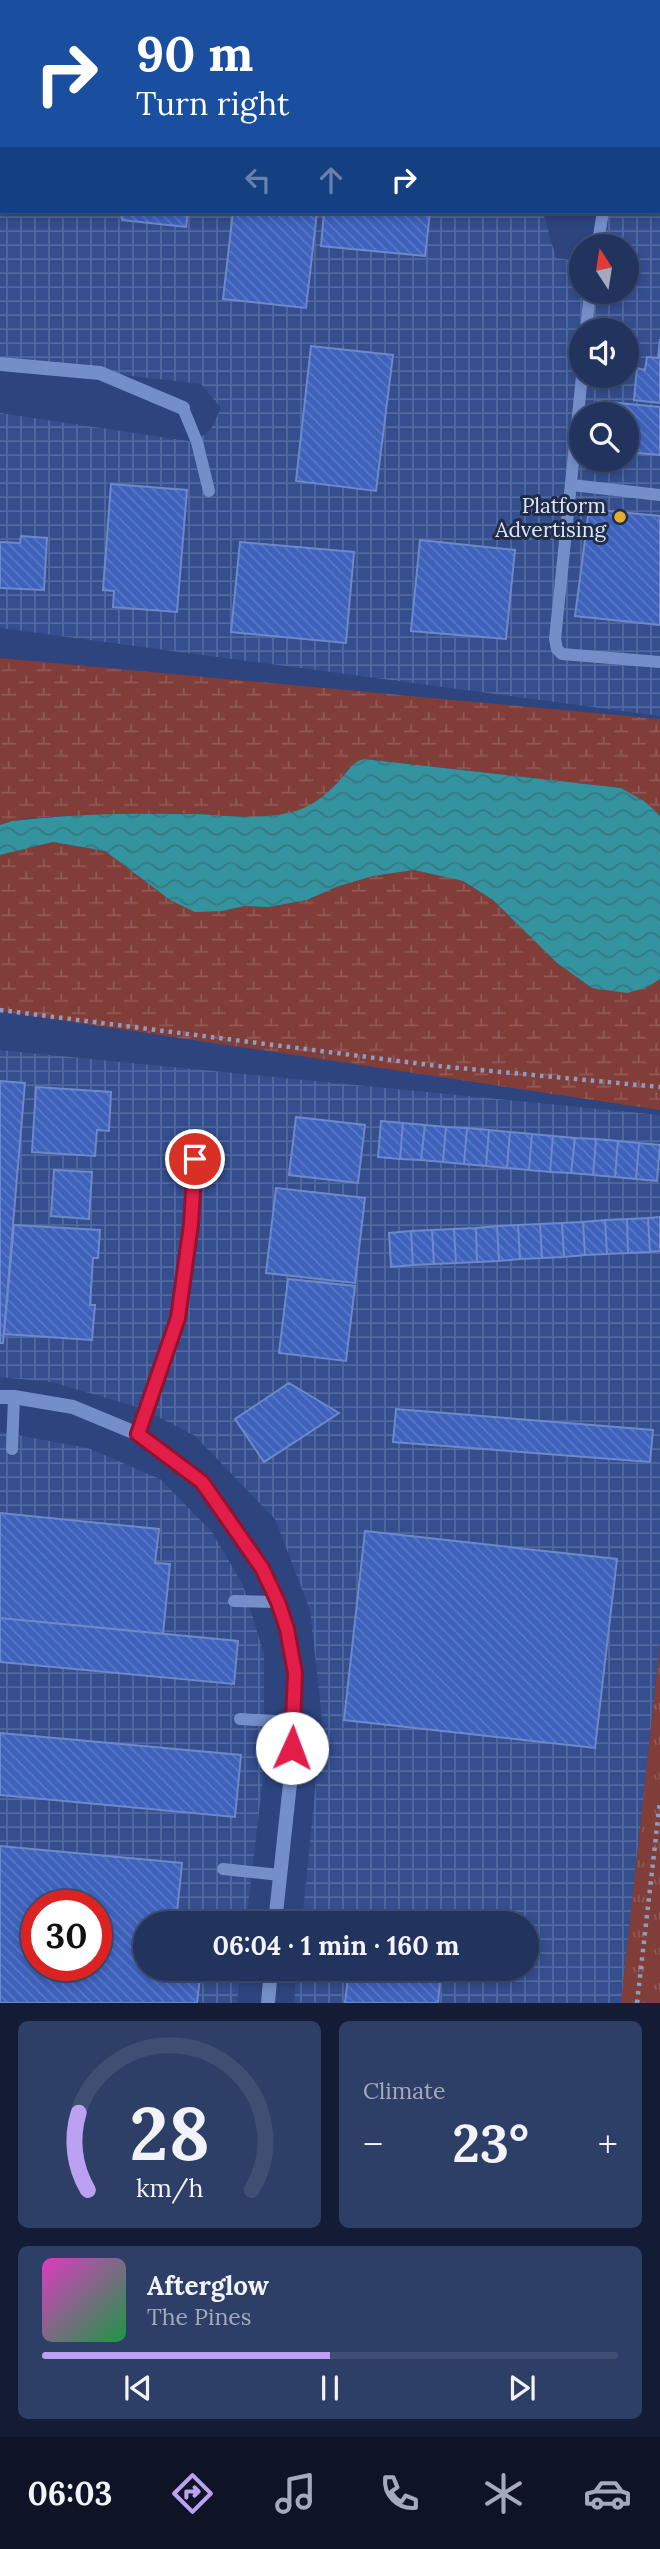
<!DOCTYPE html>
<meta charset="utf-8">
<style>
:root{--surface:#22335e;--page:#2e3f67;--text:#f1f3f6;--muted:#a2aabc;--line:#3f4e73;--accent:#bca0f2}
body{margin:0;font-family:Lora,serif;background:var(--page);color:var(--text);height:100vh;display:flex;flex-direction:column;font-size:26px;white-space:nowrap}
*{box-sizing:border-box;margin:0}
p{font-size:23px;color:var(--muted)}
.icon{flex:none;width:38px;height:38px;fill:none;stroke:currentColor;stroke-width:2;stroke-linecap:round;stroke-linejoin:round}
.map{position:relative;height:2003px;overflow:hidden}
.panel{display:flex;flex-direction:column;gap:18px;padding:18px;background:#131c34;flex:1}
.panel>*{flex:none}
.banner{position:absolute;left:0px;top:0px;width:662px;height:214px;box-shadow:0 4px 10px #0003,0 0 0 2px var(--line);background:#1a4fa0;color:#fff;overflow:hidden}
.needle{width:46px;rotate:348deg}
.tools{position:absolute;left:569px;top:234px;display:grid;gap:14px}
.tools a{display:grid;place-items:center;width:70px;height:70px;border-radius:50%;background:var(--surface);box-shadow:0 4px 10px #0003,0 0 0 2px var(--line);font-size:35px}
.speed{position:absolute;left:21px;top:1890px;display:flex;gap:14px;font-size:35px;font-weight:700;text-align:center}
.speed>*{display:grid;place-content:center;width:91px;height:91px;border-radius:50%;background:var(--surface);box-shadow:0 4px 10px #0003,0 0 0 2px var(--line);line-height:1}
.speed .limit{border:10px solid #d22;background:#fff;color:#111}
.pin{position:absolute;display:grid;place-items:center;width:60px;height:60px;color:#fff;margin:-30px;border:4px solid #fff;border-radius:50%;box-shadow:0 2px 7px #0007}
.me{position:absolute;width:77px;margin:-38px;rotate:2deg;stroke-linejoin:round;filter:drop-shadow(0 0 5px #0008)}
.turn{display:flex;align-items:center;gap:24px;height:147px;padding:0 21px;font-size:32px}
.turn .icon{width:91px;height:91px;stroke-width:2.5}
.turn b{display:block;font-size:49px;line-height:60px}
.lanes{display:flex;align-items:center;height:66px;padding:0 21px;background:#0003;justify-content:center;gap:35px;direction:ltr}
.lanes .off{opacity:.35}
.big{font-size:52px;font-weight:700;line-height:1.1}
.panel .widget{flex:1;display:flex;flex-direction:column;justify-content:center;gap:10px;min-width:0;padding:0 24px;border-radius:10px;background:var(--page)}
.panel .dial{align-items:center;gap:0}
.dial svg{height:182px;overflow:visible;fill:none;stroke:var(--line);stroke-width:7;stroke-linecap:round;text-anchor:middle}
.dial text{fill:var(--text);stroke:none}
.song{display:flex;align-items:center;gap:21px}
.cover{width:84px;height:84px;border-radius:10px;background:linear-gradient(135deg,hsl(310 70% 55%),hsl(140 70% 35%))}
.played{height:7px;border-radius:4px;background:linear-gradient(90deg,var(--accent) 50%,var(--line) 50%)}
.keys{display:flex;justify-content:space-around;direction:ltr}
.heat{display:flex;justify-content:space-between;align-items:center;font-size:38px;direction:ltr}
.panel .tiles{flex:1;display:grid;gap:18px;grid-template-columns:1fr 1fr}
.widget:last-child{grid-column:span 2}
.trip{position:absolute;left:133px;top:1911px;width:406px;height:70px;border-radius:35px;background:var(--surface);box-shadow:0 4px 10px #0003,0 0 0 2px var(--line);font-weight:700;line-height:70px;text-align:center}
.menu{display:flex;height:112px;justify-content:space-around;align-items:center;background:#0e1426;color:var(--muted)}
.menu .icon{width:49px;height:49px}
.menu .on{color:var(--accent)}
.menu b{font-size:32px;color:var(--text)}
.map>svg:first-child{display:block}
.industrial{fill:url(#industrial-grid);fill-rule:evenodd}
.grass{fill:url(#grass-tufts)}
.wetland{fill:url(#wetland-marsh)}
.water{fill:url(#water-waves)}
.building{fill:url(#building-back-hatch);stroke:#6d89c9;stroke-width:2;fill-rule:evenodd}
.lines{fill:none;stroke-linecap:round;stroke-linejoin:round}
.path{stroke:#8c9cc3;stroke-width:4.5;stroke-dasharray:3.5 5;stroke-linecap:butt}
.service{stroke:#748ec9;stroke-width:12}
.minor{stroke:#748ec9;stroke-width:14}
.route-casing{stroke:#92132f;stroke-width:18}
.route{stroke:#e11d48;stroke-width:12}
.poi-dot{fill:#e1af34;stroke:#212d47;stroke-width:2.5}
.labels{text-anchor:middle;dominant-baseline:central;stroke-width:6;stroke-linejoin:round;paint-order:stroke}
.poi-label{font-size:21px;fill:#dde7fd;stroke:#212d47;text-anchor:end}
</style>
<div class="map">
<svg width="660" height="2003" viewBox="0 0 660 2003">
<defs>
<pattern id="industrial-grid" width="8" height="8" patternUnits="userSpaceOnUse" patternTransform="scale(1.75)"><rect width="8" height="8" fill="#344e8e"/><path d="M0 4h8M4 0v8" fill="none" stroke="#51689f"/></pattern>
<pattern id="grass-tufts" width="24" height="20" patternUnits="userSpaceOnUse" patternTransform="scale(1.75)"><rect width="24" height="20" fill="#813d38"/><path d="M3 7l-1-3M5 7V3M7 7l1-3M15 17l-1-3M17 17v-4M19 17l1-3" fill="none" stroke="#925956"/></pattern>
<pattern id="wetland-marsh" width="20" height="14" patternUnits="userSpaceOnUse" patternTransform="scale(1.75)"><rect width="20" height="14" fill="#813d38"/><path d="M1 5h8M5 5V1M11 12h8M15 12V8" fill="none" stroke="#925956"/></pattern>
<pattern id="water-waves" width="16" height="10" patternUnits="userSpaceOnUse" patternTransform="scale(1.75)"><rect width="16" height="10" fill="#33949f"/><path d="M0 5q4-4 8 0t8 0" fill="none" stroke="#387882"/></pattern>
<pattern id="building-back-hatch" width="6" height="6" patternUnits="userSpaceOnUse" patternTransform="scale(1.75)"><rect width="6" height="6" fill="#3e61bc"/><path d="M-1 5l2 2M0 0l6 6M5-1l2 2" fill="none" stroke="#5978c6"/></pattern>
</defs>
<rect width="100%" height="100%" fill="#2d447e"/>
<path class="industrial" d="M0 0 450 2H2V212H543L556 258 581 261V292H626V247H596L609 212H660V2L561 0H660V716L0 628V413L195 442 211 429 221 408 201 384 0 361ZM581 331H626V376H581ZM581 415H626V460H581Z
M0 1050 660 1115V1643L621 2003H294L297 1969H527V1923H302L322 1719 310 1610 275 1519 195 1436 141 1408 51 1382 0 1377Z
M0 1432 88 1448 160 1479 212 1532 243 1585 264 1654V1769L246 1923H145V1969H241L237 2003H0ZM37 1906H96V1965H37Z"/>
<path class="grass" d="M660 1643V2003H621Z"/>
<path class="wetland" d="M0 658 660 719V815L644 801 621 788 364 759C352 762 349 770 341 779 326 796 310 809 288 814 254 820 226 815 192 814 151 813 110 814 69 816 46 817 21 817 0 825Z
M53 842 105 851 170 900 222 911 245 906 269 907 307 900 336 887 373 876 414 870 463 881 493 900 557 963 592 988 648 987 660 979V1110L0 1011V855Z"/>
<path class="water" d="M364 759 621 788 644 801 660 815V979L648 987 627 993 592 988 557 963 493 900 463 881 414 870 373 876 336 887 307 900 269 907 245 906 222 911 195 912 170 900 105 851 53 842 0 855V825L12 821C71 814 129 813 188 814 223 814 253 821 288 813 310 809 326 795 341 779 349 770 352 762 364 759Z"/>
<path class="building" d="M260 0H341L260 2Z
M121 212H188L186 227 122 220Z
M233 212H317L306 308 223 299Z
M324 212H430L425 256 321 246Z
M660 339V403L634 400 637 368 645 370 647 357 658 358Z
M311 346 393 355 376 491 296 481Z
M598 401 660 407V455L626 452V415H597Z
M111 484 187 490 177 612 113 607 114 591 103 590Z
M589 509 660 516V625L575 616Z
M21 536 47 538 44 590 0 588V542L20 543Z
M420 540 515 550 506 639 411 631Z
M240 542 354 552 346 643 231 632Z
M0 1081 25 1083 3 1343H0Z
M36 1087 111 1092 109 1131 97 1130 95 1156 32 1152Z
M296 1117 365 1125 358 1183 289 1175Z
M381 1121 403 1123 400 1159 378 1157Z
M403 1123 425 1125 421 1160 400 1159Z
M425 1125 446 1127 443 1162 421 1160Z
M446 1127 467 1128 464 1164 443 1162Z
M467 1128 489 1130 486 1166 464 1164Z
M489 1130 510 1132 507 1168 486 1166Z
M510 1132 532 1134 529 1170 507 1168Z
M532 1134 553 1136 550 1172 529 1170Z
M553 1136 575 1138 571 1173 550 1172Z
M575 1138 596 1139 593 1175 571 1173Z
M596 1139 618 1141 615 1177 593 1175Z
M618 1141 639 1143 636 1179 615 1177Z
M639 1143 660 1145 657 1181 636 1179Z
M54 1170 92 1172 89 1219 51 1216Z
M276 1188 365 1198 355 1283 266 1273Z
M660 1217V1251L650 1252 648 1218Z
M648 1218 650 1252 628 1253 627 1219Z
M627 1219 628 1253 607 1254 605 1220Z
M605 1220 607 1254 585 1255 583 1222Z
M583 1222 585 1255 564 1257 562 1223Z
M562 1223 564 1257 542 1258 540 1224Z
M540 1224 542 1258 520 1259 518 1225Z
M14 1225 100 1230 98 1258H93L90 1305H95L92 1340 4 1334Z
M518 1225 520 1259 499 1261 497 1226Z
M497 1226 499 1261 477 1262 476 1228Z
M476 1228 477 1262 456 1263 454 1229Z
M454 1229 456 1263 434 1264 432 1230Z
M432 1230 434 1264 413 1265 411 1231Z
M411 1231 413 1265 391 1267 389 1233Z
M288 1279 355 1286 346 1361 279 1353Z
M289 1383 339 1413 264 1462 235 1419Z
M396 1409 653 1430 650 1462 393 1442Z
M0 1513 159 1529 155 1563 170 1564 163 1634 0 1618Z
M365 1531 617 1559 595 1748 344 1720Z
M0 1618 238 1641 234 1684 0 1662Z
M0 1733 241 1755 235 1817 0 1795Z
M0 1846 182 1863 176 1923H145V1969H201L197 2003H0ZM37 1906H96V1965H37Z
M349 1969H441L438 2003H345Z"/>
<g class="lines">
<path class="path" d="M0 1010 438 1066 660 1087
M637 2003 660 1801"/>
<path class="service" d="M597 247 603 212
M586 331 590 292
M582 376 555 639 557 649 562 654 660 662
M183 408 197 442 209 491
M572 485 660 495
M138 1434 178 1318 191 1224 195 1159
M12 1449 14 1397
M234 1601 278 1602
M240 1719 293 1722
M223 1869 280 1875"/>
<path class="minor" d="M555 0 558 2
M0 364 100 373 183 408
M0 1397H14L73 1407 138 1434 202 1482 262 1568 278 1602 287 1629 295 1673 291 1774 275 1923
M268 2003 271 1969"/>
</g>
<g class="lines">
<g class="route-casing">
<path id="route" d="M195 1159 191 1224 178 1318 138 1434 202 1482 262 1568 278 1602 287 1629 295 1673 292 1748"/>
</g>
<use href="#route" class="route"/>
</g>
<circle class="poi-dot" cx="620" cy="517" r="7"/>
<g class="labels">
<g class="poi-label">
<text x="606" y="505">Platform<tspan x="606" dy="24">Advertising</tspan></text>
</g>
</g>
</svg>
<div class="tools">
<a><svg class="needle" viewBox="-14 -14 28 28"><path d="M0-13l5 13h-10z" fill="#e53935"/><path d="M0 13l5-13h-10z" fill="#a2aabc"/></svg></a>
<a><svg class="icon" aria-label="sound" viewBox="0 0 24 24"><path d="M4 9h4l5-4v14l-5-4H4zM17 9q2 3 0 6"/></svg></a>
<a><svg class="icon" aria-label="search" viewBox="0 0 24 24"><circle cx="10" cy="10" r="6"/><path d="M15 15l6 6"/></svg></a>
</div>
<div class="speed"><div class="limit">30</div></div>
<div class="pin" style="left:195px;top:1159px;background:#d93025"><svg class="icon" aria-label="arrive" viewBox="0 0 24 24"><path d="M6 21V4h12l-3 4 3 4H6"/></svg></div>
<svg class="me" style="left:292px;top:1748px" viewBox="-20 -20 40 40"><circle r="19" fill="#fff"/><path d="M0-13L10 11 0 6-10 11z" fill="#e11d48"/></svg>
<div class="trip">06:04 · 1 min · 160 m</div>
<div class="banner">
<div class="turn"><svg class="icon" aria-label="right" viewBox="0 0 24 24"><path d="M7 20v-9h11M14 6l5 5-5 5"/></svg><div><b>90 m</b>Turn right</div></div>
<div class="lanes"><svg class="icon off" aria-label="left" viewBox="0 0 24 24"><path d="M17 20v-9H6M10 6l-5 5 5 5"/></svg><svg class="icon off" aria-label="ahead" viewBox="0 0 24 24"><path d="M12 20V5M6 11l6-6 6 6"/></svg><svg class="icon" aria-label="right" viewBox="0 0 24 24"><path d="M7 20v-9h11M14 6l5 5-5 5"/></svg></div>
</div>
</div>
<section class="panel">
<div class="tiles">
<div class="widget dial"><svg viewBox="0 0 100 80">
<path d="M14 69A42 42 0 1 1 86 69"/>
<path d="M14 69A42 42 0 0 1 10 35" stroke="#bca0f2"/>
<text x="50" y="56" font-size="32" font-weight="700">28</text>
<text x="50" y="72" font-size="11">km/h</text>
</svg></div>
<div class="widget"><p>Climate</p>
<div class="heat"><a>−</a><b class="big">23°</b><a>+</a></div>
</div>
<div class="widget">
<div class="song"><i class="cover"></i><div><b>Afterglow</b><p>The Pines</p></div></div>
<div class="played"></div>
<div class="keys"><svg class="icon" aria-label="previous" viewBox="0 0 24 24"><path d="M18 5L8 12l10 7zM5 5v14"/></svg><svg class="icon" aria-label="pause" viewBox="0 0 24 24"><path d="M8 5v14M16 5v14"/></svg><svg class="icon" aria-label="next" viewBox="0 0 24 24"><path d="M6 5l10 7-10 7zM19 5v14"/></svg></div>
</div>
</div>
</section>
<nav class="menu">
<b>06:03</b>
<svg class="icon on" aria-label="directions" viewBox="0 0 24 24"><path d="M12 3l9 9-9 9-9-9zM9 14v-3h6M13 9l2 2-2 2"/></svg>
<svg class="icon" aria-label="music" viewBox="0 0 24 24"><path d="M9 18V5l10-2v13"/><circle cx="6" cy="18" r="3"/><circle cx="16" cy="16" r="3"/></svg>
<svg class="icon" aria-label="phone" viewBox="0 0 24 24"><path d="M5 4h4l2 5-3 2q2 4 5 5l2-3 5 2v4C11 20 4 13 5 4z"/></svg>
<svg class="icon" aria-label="climate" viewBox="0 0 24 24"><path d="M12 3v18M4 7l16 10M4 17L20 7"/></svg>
<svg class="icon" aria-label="car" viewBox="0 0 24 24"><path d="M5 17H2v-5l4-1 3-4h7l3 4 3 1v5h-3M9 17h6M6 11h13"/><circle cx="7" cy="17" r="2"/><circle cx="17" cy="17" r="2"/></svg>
</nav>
